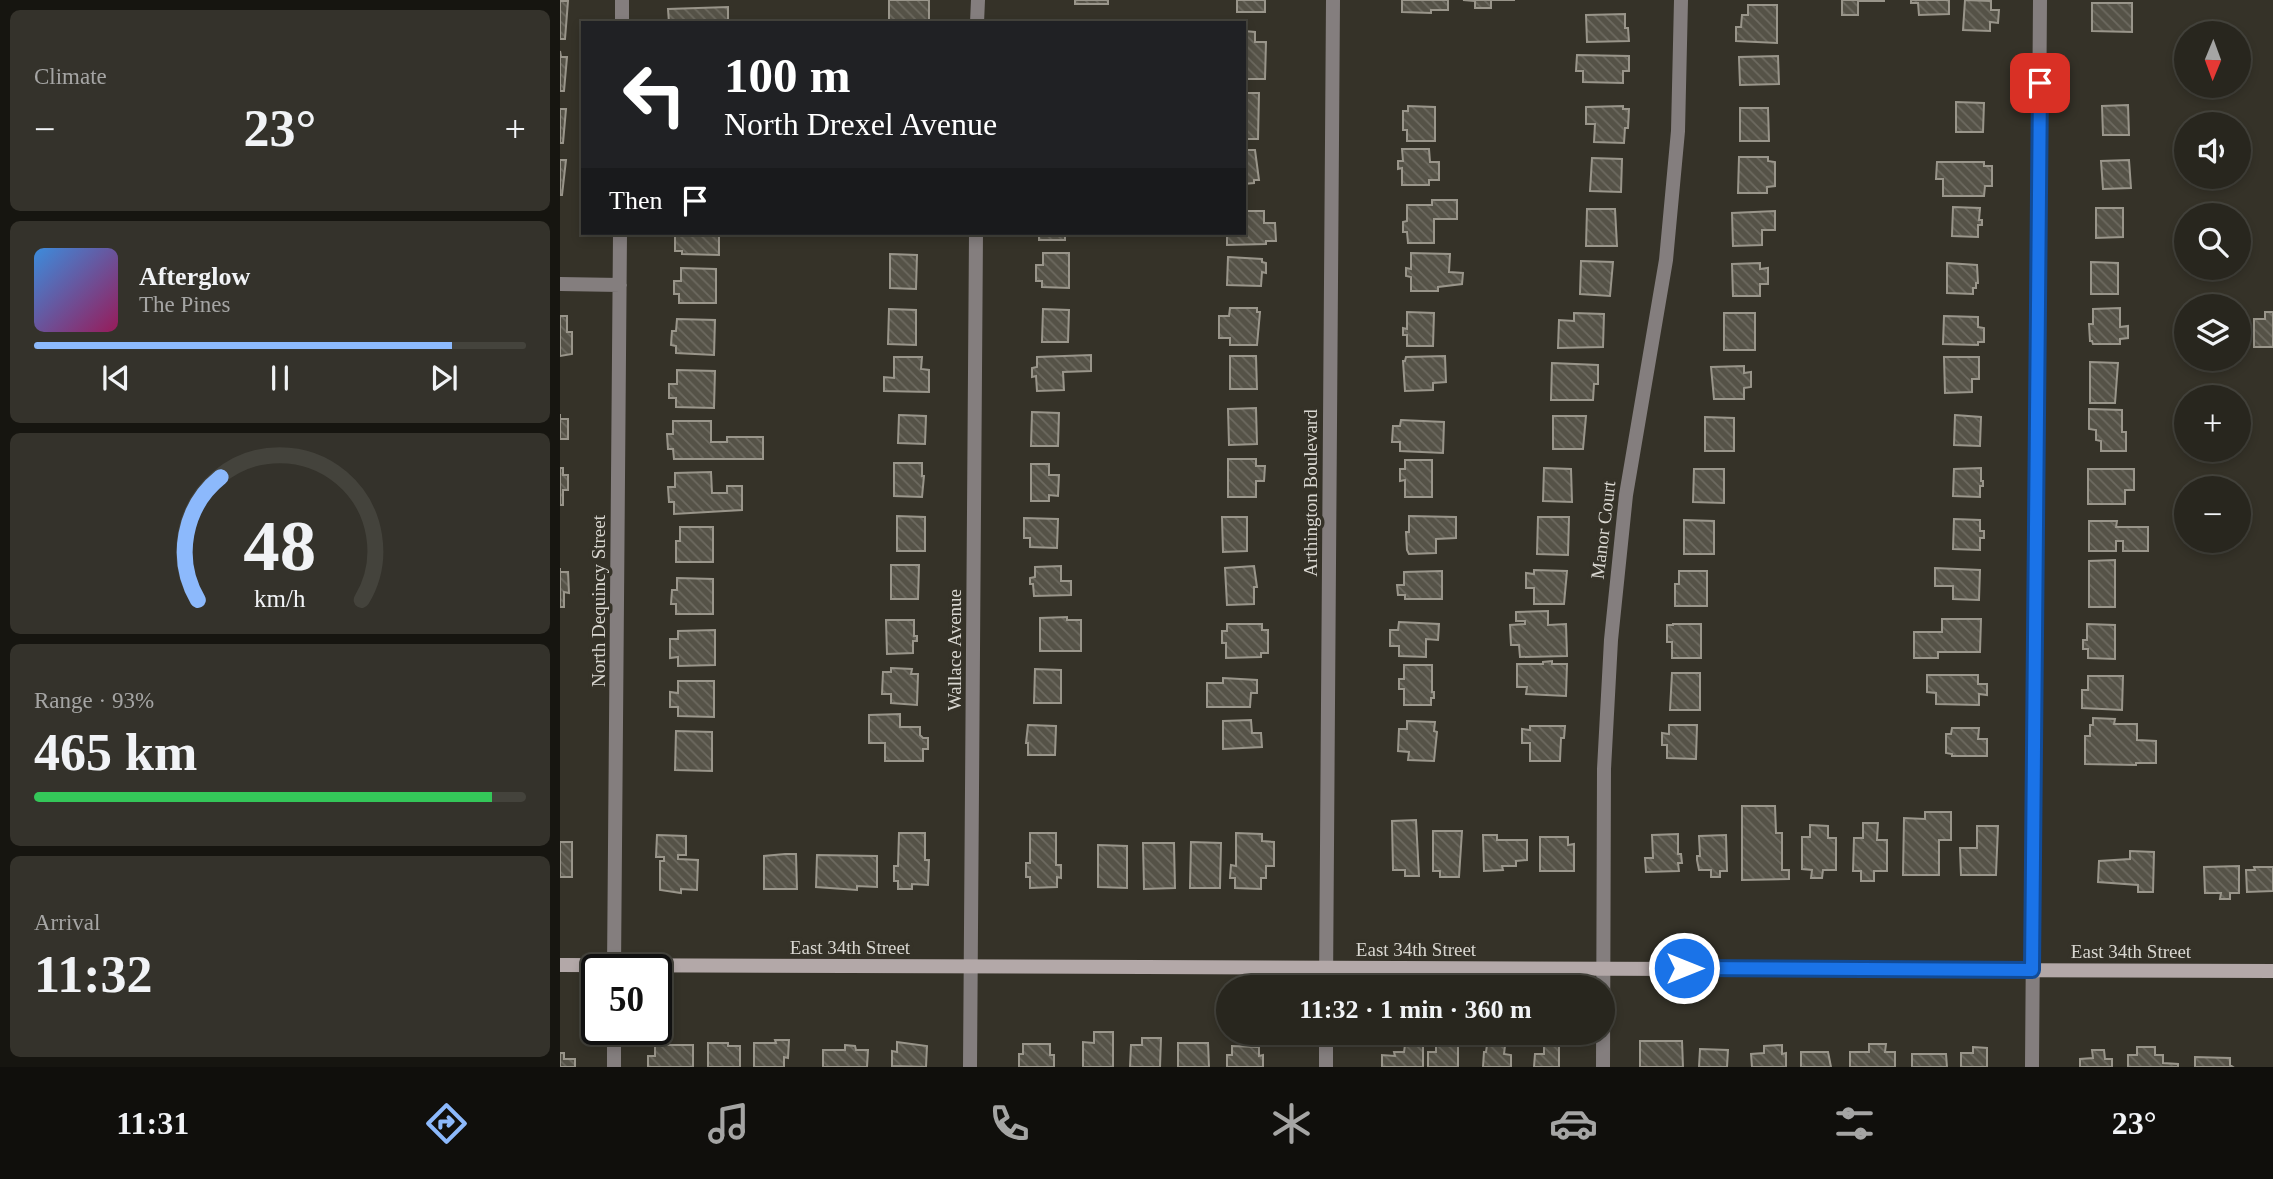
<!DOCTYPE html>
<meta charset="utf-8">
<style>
:root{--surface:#28261e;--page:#34322b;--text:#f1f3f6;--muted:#a5a5a4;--line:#44433c;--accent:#8cb9fc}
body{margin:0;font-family:"Times New Roman",serif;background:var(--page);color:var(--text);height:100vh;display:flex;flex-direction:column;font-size:26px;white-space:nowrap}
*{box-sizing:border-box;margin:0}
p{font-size:23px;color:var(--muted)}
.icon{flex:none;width:38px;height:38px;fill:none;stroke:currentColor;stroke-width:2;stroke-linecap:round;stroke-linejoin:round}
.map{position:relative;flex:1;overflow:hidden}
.details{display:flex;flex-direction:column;gap:10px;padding:10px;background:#161510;width:560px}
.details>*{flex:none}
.guide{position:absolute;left:21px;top:21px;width:665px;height:214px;border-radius:0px;box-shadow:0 4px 10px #0003,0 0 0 2px var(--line);background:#202124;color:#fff;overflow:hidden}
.needle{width:46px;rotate:181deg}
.controls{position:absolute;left:1614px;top:21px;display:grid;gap:14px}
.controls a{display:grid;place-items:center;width:77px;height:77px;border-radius:50%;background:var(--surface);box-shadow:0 4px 10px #0003,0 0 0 2px var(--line);font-size:35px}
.speed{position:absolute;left:21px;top:954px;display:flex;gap:14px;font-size:35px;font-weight:700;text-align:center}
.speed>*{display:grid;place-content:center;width:91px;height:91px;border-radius:50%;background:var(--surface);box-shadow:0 4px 10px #0003,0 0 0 2px var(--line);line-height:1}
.speed .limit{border:4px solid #111;border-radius:10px;background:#fff;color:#111}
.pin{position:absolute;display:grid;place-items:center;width:60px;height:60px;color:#fff;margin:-30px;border-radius:14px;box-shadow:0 4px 10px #0006}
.me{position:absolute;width:77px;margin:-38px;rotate:90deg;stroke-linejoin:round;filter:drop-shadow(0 0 5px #0008)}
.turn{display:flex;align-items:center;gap:24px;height:147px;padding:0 28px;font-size:32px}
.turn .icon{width:91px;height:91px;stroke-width:2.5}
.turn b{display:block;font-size:49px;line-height:60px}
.then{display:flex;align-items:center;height:66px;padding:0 28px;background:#0003;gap:14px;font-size:26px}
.big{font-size:52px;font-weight:800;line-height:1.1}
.details .tile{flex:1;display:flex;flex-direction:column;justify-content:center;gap:10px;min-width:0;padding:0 24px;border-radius:10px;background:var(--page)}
.details .dial{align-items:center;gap:0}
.dial svg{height:182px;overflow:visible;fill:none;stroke:var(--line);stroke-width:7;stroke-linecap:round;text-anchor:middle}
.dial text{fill:var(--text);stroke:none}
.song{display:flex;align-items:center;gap:21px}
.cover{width:84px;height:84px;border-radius:10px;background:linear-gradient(135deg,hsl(210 70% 55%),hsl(330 70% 35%))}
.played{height:7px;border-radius:4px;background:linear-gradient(90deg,var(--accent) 85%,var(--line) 85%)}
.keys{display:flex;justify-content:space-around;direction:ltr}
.heat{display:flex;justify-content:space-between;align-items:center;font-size:38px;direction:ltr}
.charge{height:10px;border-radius:5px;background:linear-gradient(90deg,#34c759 93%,var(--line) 0)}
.trip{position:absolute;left:656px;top:975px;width:399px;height:70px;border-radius:35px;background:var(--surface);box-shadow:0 4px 10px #0003,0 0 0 2px var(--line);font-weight:800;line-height:70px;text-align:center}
.tabs{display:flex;height:112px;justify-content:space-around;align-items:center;background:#100f0c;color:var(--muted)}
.tabs .icon{width:49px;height:49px}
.tabs .selected{color:var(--accent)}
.tabs b{font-size:32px;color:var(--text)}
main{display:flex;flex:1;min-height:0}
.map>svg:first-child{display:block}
.building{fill:url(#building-back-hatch);stroke:#99958a;stroke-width:2}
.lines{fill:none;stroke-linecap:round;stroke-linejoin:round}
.street{stroke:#847e7e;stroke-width:14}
.secondary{stroke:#b3a8a8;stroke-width:14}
.route-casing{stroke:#114b97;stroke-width:18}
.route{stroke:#1a73e8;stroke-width:12}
.labels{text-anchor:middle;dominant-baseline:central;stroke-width:7;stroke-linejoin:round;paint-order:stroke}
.street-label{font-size:19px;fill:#d9d7d1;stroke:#353228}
</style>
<main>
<section class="details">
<div class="tile"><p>Climate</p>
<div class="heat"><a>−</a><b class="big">23°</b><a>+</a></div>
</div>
<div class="tile">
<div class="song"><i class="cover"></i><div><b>Afterglow</b><p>The Pines</p></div></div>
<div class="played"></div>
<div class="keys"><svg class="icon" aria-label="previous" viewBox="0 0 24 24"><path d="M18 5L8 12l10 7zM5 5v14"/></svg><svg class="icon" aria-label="pause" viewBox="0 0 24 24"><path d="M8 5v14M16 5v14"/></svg><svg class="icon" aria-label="next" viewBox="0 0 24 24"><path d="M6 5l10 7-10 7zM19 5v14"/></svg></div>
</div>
<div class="tile dial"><svg viewBox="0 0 100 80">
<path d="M14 69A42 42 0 1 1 86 69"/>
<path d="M14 69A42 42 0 0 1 24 15" stroke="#8cb9fc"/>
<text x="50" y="56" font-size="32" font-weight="700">48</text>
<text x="50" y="72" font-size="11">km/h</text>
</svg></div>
<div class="tile"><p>Range · 93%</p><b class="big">465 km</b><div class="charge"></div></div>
<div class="tile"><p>Arrival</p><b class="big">11:32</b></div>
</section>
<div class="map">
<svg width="1713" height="1067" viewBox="0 0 1713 1067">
<defs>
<pattern id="building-back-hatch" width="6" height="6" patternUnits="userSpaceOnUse" patternTransform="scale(1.75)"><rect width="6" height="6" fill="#555247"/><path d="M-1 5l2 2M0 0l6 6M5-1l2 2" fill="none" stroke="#6d6a60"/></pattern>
</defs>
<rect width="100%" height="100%" fill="#353228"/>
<path class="building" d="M329 0H369V23H329Z
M515 0H548V4H515Z
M677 0H705V12H677Z
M842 0H888V10H871V13L842 12Z
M903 0H955H931V8H915V1Z
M1282 0H1324V1H1298V15H1282Z
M1351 0H1389V14L1359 15 1358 3H1351Z
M1405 0 1431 1V10H1439L1438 23 1430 22V31L1403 30Z
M0 1H8L5 39H0Z
M1532 3H1572V32L1532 31Z
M1188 5H1217V43L1176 41V27H1181L1182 15H1188Z
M168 7V23H109L108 9Z
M1065 14V28H1068L1069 41 1027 42 1026 15Z
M684 31 695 32V42H706L705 79H684Z
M0 51 1 57H7L4 91H0Z
M1017 55 1069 56V71H1063V83L1023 82V71H1016Z
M1218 56 1219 84 1180 85 1179 57Z
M684 93H699L698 139H684Z
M1396 102 1424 103 1423 132H1396Z
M1568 105 1569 135H1543L1542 106Z
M848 106 875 107V141H847V130H843V111H848Z
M1063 106V109H1069L1068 128H1065L1064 143 1034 142 1035 124H1026V107Z
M1180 108H1208L1209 141H1180Z
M0 109H6L3 143H0Z
M842 149H869L870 162H879V180H869V185H842V168L838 169V161H843Z
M684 150H695L699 180H694V183L684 184Z
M1179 157H1208V161L1215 162V186L1207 187V193H1178Z
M1032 158 1062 159 1061 192 1030 191Z
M0 160H6L2 195H0Z
M1569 160 1571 188 1543 189 1541 161Z
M1377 162H1424V166H1432V186H1425L1424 196H1383V179H1376Z
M872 200H897V219H874V243H848L847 232H843V222L847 221V205H872Z
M1393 207 1420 208 1419 220H1422V225H1418V237L1392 236Z
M1536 208H1563V237L1536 238Z
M1027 209H1055L1057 246H1026Z
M684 211H704V223H715L716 241H706V244L667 245V233H684Z
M1215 211V230H1202V245L1173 246 1172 213Z
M115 233H159V255L122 254V251H115Z
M479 233H505V240H479Z
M483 253H509V288L482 287V281H476V265H483Z
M851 253 890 254 889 272 903 273 902 284 878 287V291H851V277L846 276V268L851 269Z
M330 254 357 255 356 289 330 288Z
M668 257 702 259V262L706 263V273L702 272 701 286 667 285Z
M1021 261 1053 262 1050 296 1020 294Z
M1531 262 1558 263V294H1531Z
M1200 263V269L1208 268V284H1200V296H1173L1172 264Z
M1387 263 1417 265 1418 283H1416V288H1413V294L1387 293Z
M121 268 156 269V303H119V294H114V281H121Z
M670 308H697V312H700L697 345H670V338H659V316H669Z
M1560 308V327L1568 326V338L1560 339V344H1533L1532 341H1530L1529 324H1533V309Z
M329 309 356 310V345L328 344Z
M483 309 509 310 508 342H482Z
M847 312 874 313 873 346H847V335H843V328L847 329Z
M1705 312H1713V347H1694V319H1705Z
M1014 313 1044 314 1043 347 998 348 999 320 1014 321Z
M1164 313H1195V350H1164Z
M0 316H7V332H12V354L0 356Z
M1384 316 1418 317V327L1424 328V342H1418V345L1383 344Z
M117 319 155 320 154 355 116 353V346L111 345 112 331H116Z
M531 355V371L503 372 504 390 477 391 476 376 472 377V368L477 367V357Z
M670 356H696L697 389H670Z
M885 356 886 382 873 383V390L845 391 843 361H845L846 357Z
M334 357H362L361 369 369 370V392L324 391V377L334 378Z
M1384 357H1419V379H1412V392L1385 393Z
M1530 362 1558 363 1555 403H1530Z
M992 363 1038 365V384H1034L1033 400H991Z
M1184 366V373L1191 372V387L1184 388V399H1154L1151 367Z
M117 370 155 371 154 408 116 407V398H109V384H117Z
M696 408 697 444 669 445 668 409Z
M1529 409 1562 410V432H1566V451H1541V441L1536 440V430L1529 429Z
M472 412 499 413 498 446H471Z
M0 414V419H8V439H0Z
M339 415 366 416 365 444 338 443Z
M1395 415 1421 417 1420 446 1394 445Z
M993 416H1026L1023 449H993Z
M1145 417 1174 418V451H1145Z
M841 420 884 422 883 453 840 451V442H832L833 426H840Z
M113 421H151V442H167V437H203V459H114L113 449H108L107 434H113Z
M668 459H696V466H705L704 481H696V497H668Z
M845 460H872V497H845V480L840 481V469H845Z
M334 463H362V476H364L362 497 334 496Z
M471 464H489V475H499L498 496 489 495V501H471Z
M0 468H3V475H8V490H3V505H0Z
M984 468 1011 469 1012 502 983 501Z
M1421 468V481H1423V486H1420V497L1393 496 1394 469Z
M1134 469H1164V503L1133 502Z
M1528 469H1574V490H1565V504H1528Z
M151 472 152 493H167V486H182V510L114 514V502H109L108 487H115V473Z
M337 516 365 517V551H337Z
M849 516 896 517V538L876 539V553L849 554 847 550 846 532H849Z
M662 517H687V551L663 552Z
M978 517H1009L1008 555 977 554Z
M464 518 498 519 497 548 470 547V538H464Z
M1394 519 1420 520V531H1424V538H1420V550L1393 549Z
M1124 520 1154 521V554H1124Z
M1529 521H1557L1556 527H1588V551H1563V541H1556V551H1529Z
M120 527H153V562H116V541H120Z
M1555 560V607H1529V561Z
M331 565H359L358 599H331Z
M501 566V581H511V595L474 596 473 584H470V578L475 577V567Z
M694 566 697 587H694V604L667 605 665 568Z
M0 568V572H8L9 593 4 592V607H0Z
M1375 568 1420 570 1419 600 1393 599V586H1375Z
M974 570 1007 571 1004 604H974V588H966V573L974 574Z
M882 571V599H845V595H838L837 585H844V572Z
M1119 571H1147V606H1115V584H1119Z
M117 578 153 579V614H116V604H111L112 590H117Z
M988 611V625L1006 624 1007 656 960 657 959 645H951L950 625 965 624V621H956V612Z
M507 617V620H521V651H480V618Z
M1382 619H1421L1420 652H1378V658H1354V632H1382Z
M326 620H354V636H357V641H353V653L327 654Z
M839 622 879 624 878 640 866 639V657L839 656V646H830V630H838Z
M667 624H702V630H708V653H701V657L666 658V643H662V631H667Z
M1113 624H1141V658H1112V642H1107V625H1113Z
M1527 624 1555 625V659L1528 658V649H1523V640H1527Z
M155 630V665L118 666V657L110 658V639H118V631Z
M992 661V664H1007L1006 696 966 694 967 687H957V664H983V662Z
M844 665H872V692H874V698H871V705H844V689H839V679H844Z
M331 668 352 669 351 674H358L357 705 331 703V694H322L323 672H331Z
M475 669 501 670V703H474Z
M1112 673H1140V710H1110Z
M1367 675H1418V684H1427V695L1419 694V705L1376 704V693L1367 692Z
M1528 676H1563L1562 710 1522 708V690H1528Z
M663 678 697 680V693H691L690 707H647V683H663Z
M118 681H154V717L118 716V707H110V692L118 693Z
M340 714V727H360V735L363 738H368V749H363V761H325V743H309V715Z
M1533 718 1555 719 1554 724H1577V740L1596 741V763H1576V765L1525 764V736H1530V725H1533Z
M691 720 692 733H701L702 747 663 749V721Z
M847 721 875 722 874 731 877 732 874 761 848 760 849 752 838 751 839 729H847Z
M468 725 496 726 495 755H468V743H466Z
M1109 725H1137L1136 759 1107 758V745H1102V733L1109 734Z
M970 726H1005L1004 738H1001L1000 761H970V743H962V729L970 730Z
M1392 728H1419L1418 739H1427V756H1392V754L1386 753V734H1391Z
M116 731 152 732V771L115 770Z
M1182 806H1215L1216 833H1222V870H1229V879L1182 880Z
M1365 812H1391V840H1379V875H1343L1344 818 1365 819Z
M856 820 859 876H845V870H833L832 821Z
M1303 823H1318L1317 840H1327V871H1314V881H1301V871H1293L1294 838H1303Z
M1250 825 1268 826V838H1276V870H1263L1262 878H1251L1252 870 1242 869V837H1250Z
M1417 826H1438L1436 875H1401L1400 848H1417Z
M873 831H902L899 877H880V871H873Z
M339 833H365V860H369L368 885 352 884V889H338V881H334V866H338Z
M470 833H496V865H501V878L497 877V887L470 888V877H466V863H470Z
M676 833 702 834V841L714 842V866H706V878H701V889L675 888V878H670L671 865 676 866Z
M1118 834V854H1121L1122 863H1118L1119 871 1086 872 1085 858H1093L1092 835Z
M97 835 126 836V855H118V859L138 860 137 890 121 889V893L100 890V861H104V857H96Z
M923 835H937V840H967V860L956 861V866H942L943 870 924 871Z
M1166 835 1167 871H1160V877H1151V870H1139L1137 860V856H1140L1139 836Z
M980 837H1008V845L1014 844V871H980Z
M0 842H12V877H0Z
M631 842 661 843 660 888H630Z
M583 843H614L615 888 584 889Z
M538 845 567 846V888L538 887Z
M1570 851 1594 852 1593 892H1578V885L1538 882 1539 861 1570 859Z
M225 854H236L237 889H204V856Z
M257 855 317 856V887L297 886V890L256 887Z
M1679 866V893H1670V899H1660L1661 893H1645L1644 867Z
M1694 867H1713V891L1687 892 1686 870H1695Z
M534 1032H553V1067H523V1042L534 1043Z
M582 1038H601L600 1067H570L571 1045H582Z
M215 1040H229L228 1058 224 1057V1067H194V1043H216Z
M1080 1041H1122L1123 1067H1080Z
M337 1042 367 1046 366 1067 332 1066V1051L337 1052Z
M876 1042H898V1067H868V1052H876Z
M148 1043H168V1046H180V1067H148Z
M618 1043H648L649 1067H618Z
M463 1044H490V1055H494V1067H459V1054H463Z
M1309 1044H1326L1325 1052H1335V1067H1290V1052H1309Z
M95 1045H133V1067H88V1056H95Z
M285 1045 295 1046 296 1050H308L307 1067H263V1050H285Z
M845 1045H863V1067H822V1055L835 1056 834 1052H844Z
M927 1045 945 1046 944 1054 951 1055V1067H923L924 1052H926Z
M984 1045H999V1067H974L975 1054H984Z
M1222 1045V1054L1226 1053V1067H1192L1191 1054 1204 1053V1046Z
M672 1046 699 1047V1056L703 1055V1067H667V1055H672Z
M1413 1047 1427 1048V1067H1401V1053H1413Z
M1577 1047H1595V1055H1603V1063L1618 1064V1067H1568V1055H1577Z
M1140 1049 1168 1050 1167 1067H1139Z
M1532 1050H1544L1545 1059H1552V1067H1520V1059L1533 1058Z
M1241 1052H1268L1271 1067H1241Z
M0 1053H4V1059H15V1067H0Z
M1352 1054H1386L1387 1067H1352Z
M1635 1057 1670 1058V1065L1673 1067H1635Z"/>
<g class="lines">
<path class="street" d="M62 23V0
M417 23 418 0
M0 284 60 285
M54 970 60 233
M766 987 773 0
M54 1067V1029
M410 1067 416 233
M766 1067V1032
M1043 1067 1044 769 1051 640 1066 495 1106 260 1118 131 1121 0
M1472 1067 1480 0"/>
<path class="secondary" d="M0 965 1713 971"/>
</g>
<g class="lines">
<g class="route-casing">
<path id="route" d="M1124 968 1472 970 1480 83"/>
</g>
<use href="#route" class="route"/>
</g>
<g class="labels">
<g class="street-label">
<text transform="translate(750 493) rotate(-90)">Arthington Boulevard</text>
<text transform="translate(1043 530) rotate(-83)">Manor Court</text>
<text transform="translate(38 601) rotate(-90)">North Dequincy Street</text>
<text transform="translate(394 650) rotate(-90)">Wallace Avenue</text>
<text x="290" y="947">East 34th Street</text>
<text x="856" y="949">East 34th Street</text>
<text x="1571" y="951">East 34th Street</text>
</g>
</g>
</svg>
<div class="controls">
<a><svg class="needle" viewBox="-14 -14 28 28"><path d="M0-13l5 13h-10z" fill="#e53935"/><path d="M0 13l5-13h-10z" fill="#a5a5a4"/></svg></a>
<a><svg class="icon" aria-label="sound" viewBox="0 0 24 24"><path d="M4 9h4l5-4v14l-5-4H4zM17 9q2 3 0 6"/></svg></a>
<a><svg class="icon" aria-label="search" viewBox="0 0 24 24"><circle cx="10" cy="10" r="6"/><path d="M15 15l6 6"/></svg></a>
<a><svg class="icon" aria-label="layers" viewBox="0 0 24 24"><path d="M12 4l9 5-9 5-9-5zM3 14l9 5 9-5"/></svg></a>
<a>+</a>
<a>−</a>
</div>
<div class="speed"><div class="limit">50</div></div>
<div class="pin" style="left:1480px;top:83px;background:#d93025"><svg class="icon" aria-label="arrive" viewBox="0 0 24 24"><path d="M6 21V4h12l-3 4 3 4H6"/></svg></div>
<svg class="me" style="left:1124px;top:968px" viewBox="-20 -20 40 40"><circle r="17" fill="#1a73e8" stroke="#fff" stroke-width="3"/><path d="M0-11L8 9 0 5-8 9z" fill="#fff"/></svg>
<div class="trip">11:32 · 1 min · 360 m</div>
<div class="guide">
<div class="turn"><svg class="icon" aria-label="left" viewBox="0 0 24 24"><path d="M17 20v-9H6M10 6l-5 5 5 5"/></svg><div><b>100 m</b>North Drexel Avenue</div></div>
<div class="then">Then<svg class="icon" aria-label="arrive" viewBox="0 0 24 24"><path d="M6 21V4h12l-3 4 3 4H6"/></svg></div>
</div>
</div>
</main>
<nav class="tabs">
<b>11:31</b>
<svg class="icon selected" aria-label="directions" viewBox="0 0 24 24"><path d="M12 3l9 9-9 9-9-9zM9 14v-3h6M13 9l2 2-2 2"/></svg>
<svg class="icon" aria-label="music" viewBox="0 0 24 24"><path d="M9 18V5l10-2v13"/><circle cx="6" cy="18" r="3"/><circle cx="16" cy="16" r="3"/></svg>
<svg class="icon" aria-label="phone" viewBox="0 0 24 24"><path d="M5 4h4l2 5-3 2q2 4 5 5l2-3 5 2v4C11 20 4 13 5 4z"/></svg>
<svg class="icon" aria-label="climate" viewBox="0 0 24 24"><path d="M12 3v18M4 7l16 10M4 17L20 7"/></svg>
<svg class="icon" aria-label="car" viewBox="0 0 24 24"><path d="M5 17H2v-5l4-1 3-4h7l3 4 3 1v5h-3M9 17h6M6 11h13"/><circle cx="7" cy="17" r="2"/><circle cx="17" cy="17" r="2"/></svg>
<svg class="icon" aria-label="filters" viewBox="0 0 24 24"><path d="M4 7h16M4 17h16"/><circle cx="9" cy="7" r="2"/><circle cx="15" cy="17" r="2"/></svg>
<b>23°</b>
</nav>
